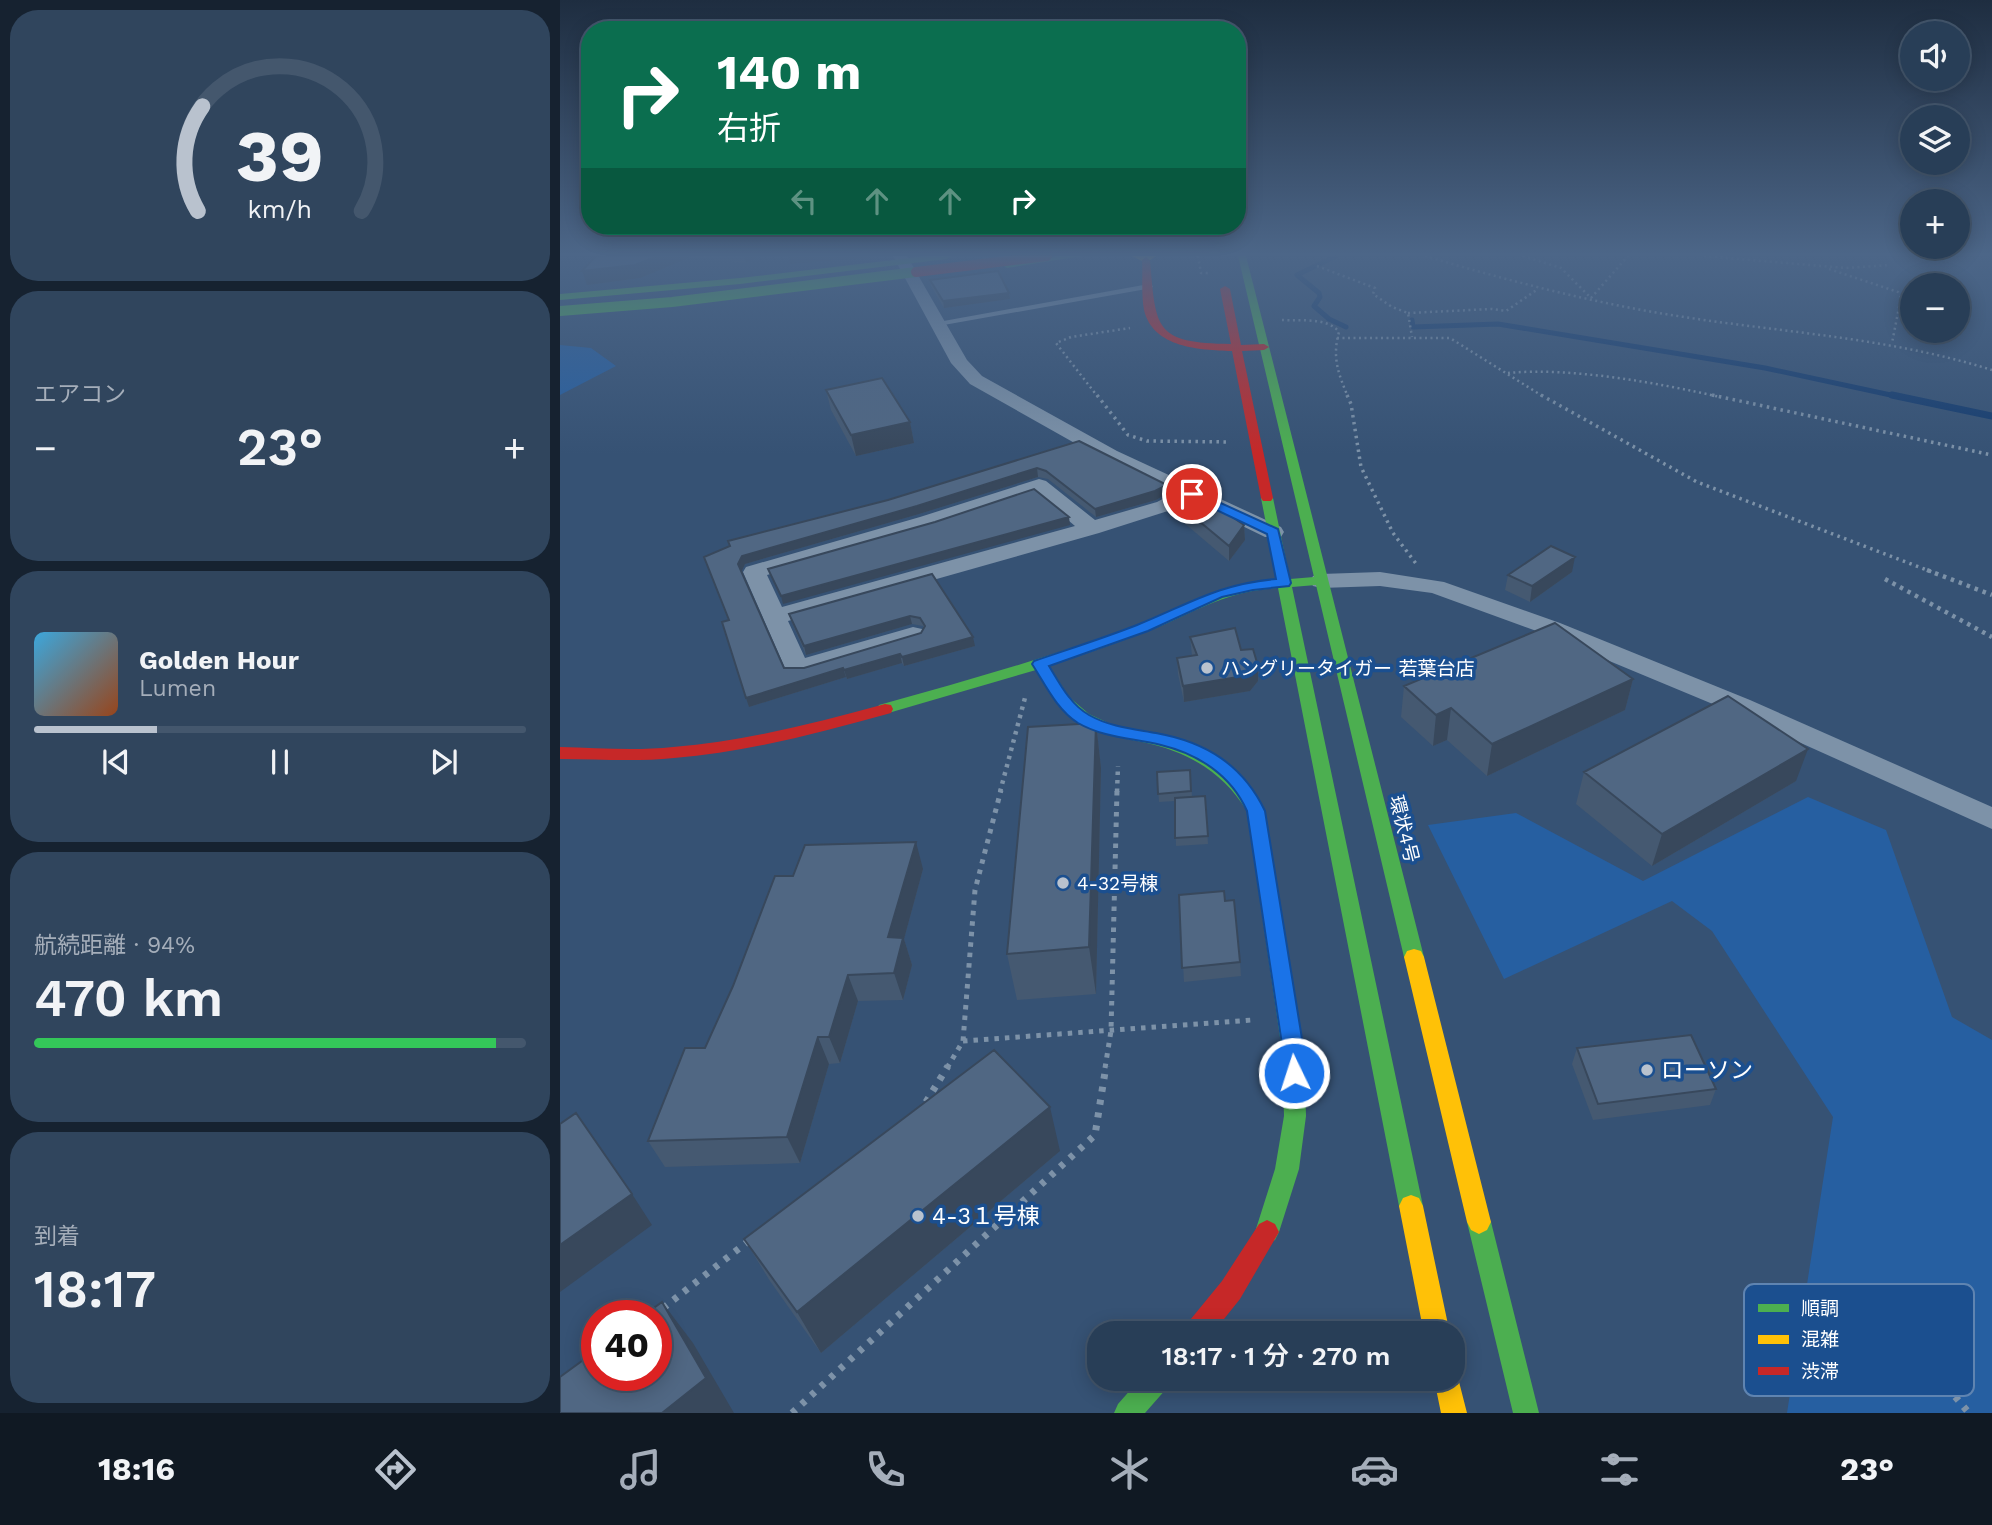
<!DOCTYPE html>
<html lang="ja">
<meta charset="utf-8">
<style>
:root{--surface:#283e57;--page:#30455d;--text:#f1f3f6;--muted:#a5aeba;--line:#44576d;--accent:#b9c2ce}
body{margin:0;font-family:"Work Sans","Noto Sans JP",sans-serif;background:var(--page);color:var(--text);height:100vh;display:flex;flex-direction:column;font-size:26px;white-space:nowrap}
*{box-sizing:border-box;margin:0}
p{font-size:23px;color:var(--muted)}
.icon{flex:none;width:38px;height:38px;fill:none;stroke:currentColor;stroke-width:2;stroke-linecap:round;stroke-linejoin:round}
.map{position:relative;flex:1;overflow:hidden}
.details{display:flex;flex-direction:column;gap:10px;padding:10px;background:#162230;width:560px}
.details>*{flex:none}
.top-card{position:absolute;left:21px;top:21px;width:665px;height:214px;border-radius:28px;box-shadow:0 4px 18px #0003,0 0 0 2px var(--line);background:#0b6e4f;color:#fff;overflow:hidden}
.controls{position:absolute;left:1340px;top:21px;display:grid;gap:14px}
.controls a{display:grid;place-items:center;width:70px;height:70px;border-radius:50%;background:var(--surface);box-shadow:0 4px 18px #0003,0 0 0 2px var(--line);font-size:35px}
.speed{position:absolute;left:21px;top:1300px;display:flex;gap:14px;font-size:35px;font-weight:700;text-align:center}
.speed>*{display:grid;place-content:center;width:91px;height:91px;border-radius:50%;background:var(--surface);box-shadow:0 4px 18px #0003,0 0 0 2px var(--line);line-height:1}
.speed .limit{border:10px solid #d22;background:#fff;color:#111}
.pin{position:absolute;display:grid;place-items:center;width:60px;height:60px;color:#fff;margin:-30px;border:4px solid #fff;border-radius:50%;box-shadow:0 2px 7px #0007}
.me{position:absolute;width:77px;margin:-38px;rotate:356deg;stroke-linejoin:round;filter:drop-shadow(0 0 5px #0008)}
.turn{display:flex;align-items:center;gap:24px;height:147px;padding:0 21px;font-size:32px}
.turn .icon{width:91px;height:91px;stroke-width:2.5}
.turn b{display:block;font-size:49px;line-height:60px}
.lanes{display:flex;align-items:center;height:66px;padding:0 21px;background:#0003;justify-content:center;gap:35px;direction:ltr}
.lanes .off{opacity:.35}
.big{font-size:52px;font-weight:600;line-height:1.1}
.details .card{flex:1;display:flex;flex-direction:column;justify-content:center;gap:10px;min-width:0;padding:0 24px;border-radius:28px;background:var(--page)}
.details .dial{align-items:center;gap:0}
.dial svg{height:182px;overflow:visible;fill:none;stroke:var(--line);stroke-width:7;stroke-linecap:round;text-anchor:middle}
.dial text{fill:var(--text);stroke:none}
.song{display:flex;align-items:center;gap:21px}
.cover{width:84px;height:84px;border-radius:10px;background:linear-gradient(135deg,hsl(200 70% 55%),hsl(20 70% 35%))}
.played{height:7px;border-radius:4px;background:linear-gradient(90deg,var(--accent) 25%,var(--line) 25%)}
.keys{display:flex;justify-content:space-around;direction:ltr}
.heat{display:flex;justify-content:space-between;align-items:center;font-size:38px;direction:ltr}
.charge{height:10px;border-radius:5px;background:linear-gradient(90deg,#34c759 94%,var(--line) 0)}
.trip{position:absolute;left:527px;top:1321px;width:378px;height:70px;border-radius:28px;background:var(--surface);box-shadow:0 4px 18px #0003,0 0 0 2px var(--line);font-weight:600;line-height:70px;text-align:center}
.dock{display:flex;height:112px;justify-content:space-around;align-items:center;background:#101923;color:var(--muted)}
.dock .icon{width:49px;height:49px}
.dock .selected{color:var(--accent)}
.dock b{font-size:32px;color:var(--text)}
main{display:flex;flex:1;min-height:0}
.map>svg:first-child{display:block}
.green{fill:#265fa1}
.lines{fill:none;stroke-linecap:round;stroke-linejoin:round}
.stream-far1{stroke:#153c6e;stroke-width:5}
.stream{stroke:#153c6e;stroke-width:7}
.path-far4{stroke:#7d92a8;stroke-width:2.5;stroke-dasharray:2 3.5;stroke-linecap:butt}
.path-far3{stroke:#7d92a8;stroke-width:3.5;stroke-dasharray:2.5 4.5;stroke-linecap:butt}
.path-far2{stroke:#7d92a8;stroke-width:4.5;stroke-dasharray:3.5 5;stroke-linecap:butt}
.path-far1{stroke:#7d92a8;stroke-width:5;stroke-dasharray:4.5 6;stroke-linecap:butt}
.path{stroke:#7d92a8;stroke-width:7;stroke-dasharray:5 8;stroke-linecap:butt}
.lane{fill:#7d92a8;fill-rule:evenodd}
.street{fill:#7d92a8;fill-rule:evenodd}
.fast{fill:#4caf50;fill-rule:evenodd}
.slow{fill:#ffc107;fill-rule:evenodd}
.jam{fill:#c62828;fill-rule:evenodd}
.fast-bridge{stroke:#4caf50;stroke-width:10}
.jam-bridge{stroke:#c62828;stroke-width:10}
.wall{fill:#455971}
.shaded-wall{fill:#38485c}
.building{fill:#506783;stroke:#38485c;stroke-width:2}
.route{fill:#1a73e8;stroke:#114b97;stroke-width:2}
.poi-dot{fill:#b9c2ce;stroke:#1b4f8f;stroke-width:2.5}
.labels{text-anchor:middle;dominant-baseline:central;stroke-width:7;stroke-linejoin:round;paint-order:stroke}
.poi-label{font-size:19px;fill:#fff;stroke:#1b4f8f;text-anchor:start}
.street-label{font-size:19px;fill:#fff;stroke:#1b4f8f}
.near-poi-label{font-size:23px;fill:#fff;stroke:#1b4f8f;text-anchor:start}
.key{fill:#1b4f8f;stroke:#5f84b1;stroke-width:2}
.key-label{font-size:19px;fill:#fff}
</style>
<main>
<section class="details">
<div class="card dial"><svg viewBox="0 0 100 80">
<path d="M14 69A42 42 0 1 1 86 69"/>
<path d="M14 69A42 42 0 0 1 16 23" stroke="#b9c2ce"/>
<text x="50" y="56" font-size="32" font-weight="700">39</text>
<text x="50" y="72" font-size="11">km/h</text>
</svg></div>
<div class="card"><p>エアコン</p>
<div class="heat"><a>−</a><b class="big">23°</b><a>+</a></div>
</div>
<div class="card">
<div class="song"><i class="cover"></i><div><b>Golden Hour</b><p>Lumen</p></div></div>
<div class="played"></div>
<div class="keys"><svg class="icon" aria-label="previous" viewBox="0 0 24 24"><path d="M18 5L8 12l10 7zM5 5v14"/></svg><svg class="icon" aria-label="pause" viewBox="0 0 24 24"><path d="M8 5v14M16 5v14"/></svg><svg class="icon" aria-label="next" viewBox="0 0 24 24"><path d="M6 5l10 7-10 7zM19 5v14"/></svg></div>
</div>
<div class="card"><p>航続距離 · 94%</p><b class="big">470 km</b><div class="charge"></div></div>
<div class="card"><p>到着</p><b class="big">18:17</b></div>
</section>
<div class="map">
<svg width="1432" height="1413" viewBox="0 0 1432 1413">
<rect width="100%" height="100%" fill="#365274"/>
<path class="green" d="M0 345 31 348 56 366 0 395Z
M1248 797 1326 830 1392 1017 1432 1040V1413H1227L1273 1117 1152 931 1112 901 944 979 868 825 956 813 1083 881Z"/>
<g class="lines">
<path class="stream-far1" d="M776 256 737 275 759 293 760 297 754 306 769 319 786 327
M852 320 853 327 938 324 1205 368 1340 397"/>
<path class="stream" d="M1332 395 1432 416"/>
<path class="path-far4" d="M638 256 641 273H649
M865 256C950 281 1036 304 1124 317 1228 333 1331 338 1432 370
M963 256 1001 268 1031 298
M1144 256 1286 268 1330 265
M757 266 815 288 813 294 832 307 848 313 852 337
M1269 269 1338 292 1341 297 1332 343
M1031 298 1068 256
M848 313 932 309 946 311 978 289
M722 320C739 321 768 317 779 332 772 357 778 373 788 397
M777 338H890L984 397
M948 373C1010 367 1099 383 1160 397
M538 397 496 343 511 337 570 328"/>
<path class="path-far3" d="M537 395 568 435 587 441 670 442
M787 395 791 404 801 467 833 533 857 565
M981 395 1137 482 1372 572
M1152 395 1432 455"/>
<path class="path-far2" d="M1367 570 1432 595
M1325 579 1432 637
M440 792 466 694
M557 792 558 766"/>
<path class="path-far1" d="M403 1041 692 1020
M387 1068 403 1041 415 890 441 790
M545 1068 551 1031 557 790"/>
<path class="path" d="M366 1102 388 1066
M93 1316 191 1239
M1370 1367 1409 1413
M232 1413 535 1135 546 1066"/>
<path class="lane" d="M589 284 593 286 592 288 378 326 374 324 378 322Z"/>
<path class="street" d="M333 256H347L407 360 422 376 557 451 721 527 724 532 721 537H705L631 501 611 510 539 533 228 621 245 658 353 627 362 629 365 634 362 639 246 675 237 677 228 675 183 572 186 567 360 517 479 479 486 481 535 520 597 502 614 493 543 459 410 384 391 363ZM476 493 515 526 222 607 207 575 376 527Z
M820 572 884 582 1000 623 1190 700 1432 807V829L1172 712 982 633 872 593 820 586 761 588 753 586 750 581 753 576 761 574Z"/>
<path class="fast" d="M367 256H391L387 259 180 284 0 300V294L180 278Z
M499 256H522L447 268 443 265Z
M678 256H686L864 957 861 963 854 965 847 963 844 957 756 585 732 587 863 1206 859 1214 851 1217 843 1214 839 1206 718 588C664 591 634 613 586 632 554 644 521 655 489 666L509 697 529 714 555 726 625 743 655 757 681 778 705 811 744 1051 746 1116 739 1169 719 1232 715 1240 707 1244 699 1240 695 1232 715 1169 724 1116 722 1051 687 811C663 772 627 751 582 742 560 737 536 734 516 721 498 708 487 688 476 670L325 714 317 709 319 705C405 681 491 657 575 626 627 606 658 583 717 579L701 498 703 495H711L713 498 730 579 754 577Z
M919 1210 927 1214 931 1222 979 1413H953L907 1222 911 1214Z
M580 1379H611L607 1388 585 1413H554L558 1404Z"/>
<path class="slow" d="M572 256H596L586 263Z
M854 949 861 951 864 957 931 1222 927 1230 919 1234 911 1230 907 1222 844 957 847 951Z
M851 1195 859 1198 863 1206 890 1334H864L839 1206 843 1198Z
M892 1368 896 1370 907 1413H881L874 1379H892Z"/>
<path class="jam" d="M586 257 590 260C596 329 594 343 671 344L660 289 665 286 670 289 681 345 704 344 709 347 704 350 682 351 713 498 711 501H703L701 498 672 351C640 350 593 348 584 310 581 294 583 276 582 260Z
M325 704 331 705 333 709 331 713C259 733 187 752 114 758 76 762 38 759 0 759V747C38 748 76 751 113 747 186 741 255 723 325 704Z
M707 1220 715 1224 719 1232 680 1299 652 1334H622L626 1325 662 1281 699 1224Z"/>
<path class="fast-bridge" d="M0 311 112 302 356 272"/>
<path class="jam-bridge" d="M356 272 487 256"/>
</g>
<path class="wall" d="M36 256H199L186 263 131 257 80 278 27 285Z
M370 280 449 293 450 299 384 308 371 286Z
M266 390 350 422 354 443 296 456 271 410Z
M519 441 608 493 596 500 536 517 488 479 478 477 359 514 185 564 181 572 224 668H244L361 633 364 628 363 626 352 624 246 655 232 623 229 614 372 574 415 646 344 666 342 663 287 679 286 677 189 707 168 620 144 557Z
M622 507 684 525 685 540 669 561 623 522Z
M1012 572 970 602 945 590 948 575Z
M630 637 681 650 698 666V681L690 691 624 702 618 674 617 658 632 656Z
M1073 679 1065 710 927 776 887 740 873 746 841 717 844 686Z
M536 723 541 768 536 994 457 1000 447 954Z
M630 770 632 797 645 796 648 844 616 846 615 801 599 802 597 772Z
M1024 772 1236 781 1092 866 1016 804Z
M363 869 344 939 352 965 343 1000 298 1001 280 1063 269 1064 240 1163 105 1167 88 1141 145 1048 233 876Z
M619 895 665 901 680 962 681 976 624 982Z
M1017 1048 1156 1089 1150 1105 1033 1120 1012 1064Z
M500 1151 261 1353 210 1281 184 1239Z"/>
<path class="shaded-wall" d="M98 256H131V257L80 278 27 285 22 271Z
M184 256H199L186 263Z
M228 256H329L230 264Z
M449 293 450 299 384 308 383 301Z
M350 422 354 443 296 456 291 435Z
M477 468 478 477 359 514 185 564 181 573 178 564 182 556Z
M607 485 608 493 596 500 536 517 535 509Z
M509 517 510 525 223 604 221 596Z
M684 525 685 540 669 561V546Z
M1015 557 1012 572 970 602 972 586Z
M350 616 352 624 246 655 244 646Z
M413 637 415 646 344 666 342 657Z
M340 654 342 663 287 679 284 670Z
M698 666V681L690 691 624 702 623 686Z
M283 668 286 677 189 707 186 698Z
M1073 679 1065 710 927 776 932 744Z
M891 708 887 740 873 746 876 715Z
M536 723 541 768 536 994 529 947Z
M1248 749 1236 781 1092 866 1102 834Z
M356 842 363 869 344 939 352 965 343 1000 334 973 328 937Z
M288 975 298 1001 280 1063 269 1037Z
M258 1037 269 1064 240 1163 227 1137Z
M490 1107 500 1151 261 1353 237 1312Z
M72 1194 92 1225 0 1292V1245Z
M102 1302 133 1343 174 1413H102Z"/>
<path class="building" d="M36 256H98L75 265 22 271Z
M438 271 449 293 383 301 370 280Z
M322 378 350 422 291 435 266 390Z
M519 441 607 485 595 491 535 509 486 471 477 468 357 506 182 556 178 564 224 668H244L361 633 365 626 360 618 350 616 244 646 229 614 372 574 413 637 342 657 340 654 284 670 283 668 186 698 162 622 169 620 144 557 170 546 168 541 328 500Z
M474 489 509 517 221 596 208 569 375 522Z
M645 498 684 525 669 546 622 507Z
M991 546 1015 557 972 586 948 575Z
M995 623 1073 679 932 744 891 708 876 715 844 686Z
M675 628 681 650 693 649 698 666 690 675 623 686 617 658 637 655 630 637Z
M1168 696 1248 749 1102 834 1024 772Z
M536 723 529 947 447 954 468 727Z
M630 770 631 791 598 794 597 772Z
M645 796 648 836 615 838V798Z
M356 842 328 937 343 938 334 973 288 975 269 1037H258L227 1137 88 1141 125 1048H145L173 986 215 876H233L245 845Z
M664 891 665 901 674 900 680 962 622 968 619 895Z
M1131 1035 1156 1089 1038 1104 1017 1048Z
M434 1050 490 1107 237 1312 184 1239Z
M16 1113 72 1194 0 1245V1124Z
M102 1302 146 1378 102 1413H0V1377L37 1350V1376H96V1316H83Z"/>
<linearGradient id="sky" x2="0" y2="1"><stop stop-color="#1e2d40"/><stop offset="0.56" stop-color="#4c6688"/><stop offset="1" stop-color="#4c6688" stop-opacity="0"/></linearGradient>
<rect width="1432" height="454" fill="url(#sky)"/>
<path class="route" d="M632 490 718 529 731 583 729 586 693 590 662 597 588 631 489 666C500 684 510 704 529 715 550 727 574 729 596 733 646 742 683 765 705 811L744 1051 745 1073 742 1079 734 1082 726 1079 723 1073V1051L687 811C671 775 638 754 601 745 573 738 544 738 518 723 497 710 485 684 472 664L474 661C509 649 544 638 577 625 629 604 658 584 716 579L707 534 627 496V491Z"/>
<g class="poi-dot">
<circle cx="647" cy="668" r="7"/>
<circle cx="503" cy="883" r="7"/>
<circle cx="1087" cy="1070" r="7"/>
<circle cx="358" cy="1216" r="7"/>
</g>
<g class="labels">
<g class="poi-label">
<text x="661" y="668">ハングリータイガー 若葉台店</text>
<text x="517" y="883">4-32号棟</text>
</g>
<g class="street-label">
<text transform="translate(844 829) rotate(76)">環状4号</text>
</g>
<g class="near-poi-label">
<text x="1101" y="1070">ローソン</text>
<text x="372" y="1216">4-3１号棟</text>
</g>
</g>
<rect x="1184" y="1284" width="230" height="112" rx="10" class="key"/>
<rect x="1198" y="1304" width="31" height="8" fill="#4caf50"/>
<rect x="1198" y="1335" width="31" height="9" fill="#ffc107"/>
<rect x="1198" y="1367" width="31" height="8" fill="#c62828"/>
<g class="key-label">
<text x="1241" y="1315">順調</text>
<text x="1241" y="1346">混雑</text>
<text x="1241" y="1378">渋滞</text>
</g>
</svg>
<div class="controls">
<a><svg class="icon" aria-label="sound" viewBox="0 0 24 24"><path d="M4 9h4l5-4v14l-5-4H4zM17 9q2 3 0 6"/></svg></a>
<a><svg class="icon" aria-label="layers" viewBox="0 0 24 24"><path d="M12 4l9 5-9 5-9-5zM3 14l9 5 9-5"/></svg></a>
<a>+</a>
<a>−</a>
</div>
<div class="speed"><div class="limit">40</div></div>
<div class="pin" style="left:632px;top:494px;background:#d93025"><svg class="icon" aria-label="arrive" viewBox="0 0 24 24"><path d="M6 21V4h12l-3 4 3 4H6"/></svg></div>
<svg class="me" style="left:734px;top:1073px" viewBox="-20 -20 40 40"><circle r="17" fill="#1a73e8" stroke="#fff" stroke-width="3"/><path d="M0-11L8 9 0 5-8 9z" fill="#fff"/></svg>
<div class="trip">18:17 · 1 分 · 270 m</div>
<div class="top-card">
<div class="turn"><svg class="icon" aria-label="right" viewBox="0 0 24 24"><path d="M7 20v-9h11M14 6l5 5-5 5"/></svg><div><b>140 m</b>右折</div></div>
<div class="lanes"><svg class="icon off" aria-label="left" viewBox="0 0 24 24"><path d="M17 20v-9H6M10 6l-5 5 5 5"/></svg><svg class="icon off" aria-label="ahead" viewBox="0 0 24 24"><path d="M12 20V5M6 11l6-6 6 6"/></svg><svg class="icon off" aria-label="ahead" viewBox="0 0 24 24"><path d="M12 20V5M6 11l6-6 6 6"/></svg><svg class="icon" aria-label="right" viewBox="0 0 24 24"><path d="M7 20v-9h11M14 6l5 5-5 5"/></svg></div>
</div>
</div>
</main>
<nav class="dock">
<b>18:16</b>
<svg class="icon selected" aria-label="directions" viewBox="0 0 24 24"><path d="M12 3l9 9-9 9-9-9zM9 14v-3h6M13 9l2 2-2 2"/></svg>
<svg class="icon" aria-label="music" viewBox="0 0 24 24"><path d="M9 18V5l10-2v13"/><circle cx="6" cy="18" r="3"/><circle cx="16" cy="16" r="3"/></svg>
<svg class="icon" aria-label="phone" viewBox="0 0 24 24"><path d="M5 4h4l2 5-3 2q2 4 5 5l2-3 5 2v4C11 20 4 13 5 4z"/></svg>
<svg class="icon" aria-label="climate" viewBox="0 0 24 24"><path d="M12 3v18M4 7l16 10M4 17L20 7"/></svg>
<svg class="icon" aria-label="car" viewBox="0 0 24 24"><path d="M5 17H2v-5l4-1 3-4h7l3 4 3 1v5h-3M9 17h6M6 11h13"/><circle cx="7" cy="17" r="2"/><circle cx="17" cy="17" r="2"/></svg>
<svg class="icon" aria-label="filters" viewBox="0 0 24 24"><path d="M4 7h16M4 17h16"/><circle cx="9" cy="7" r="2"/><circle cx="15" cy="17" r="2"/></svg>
<b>23°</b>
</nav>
